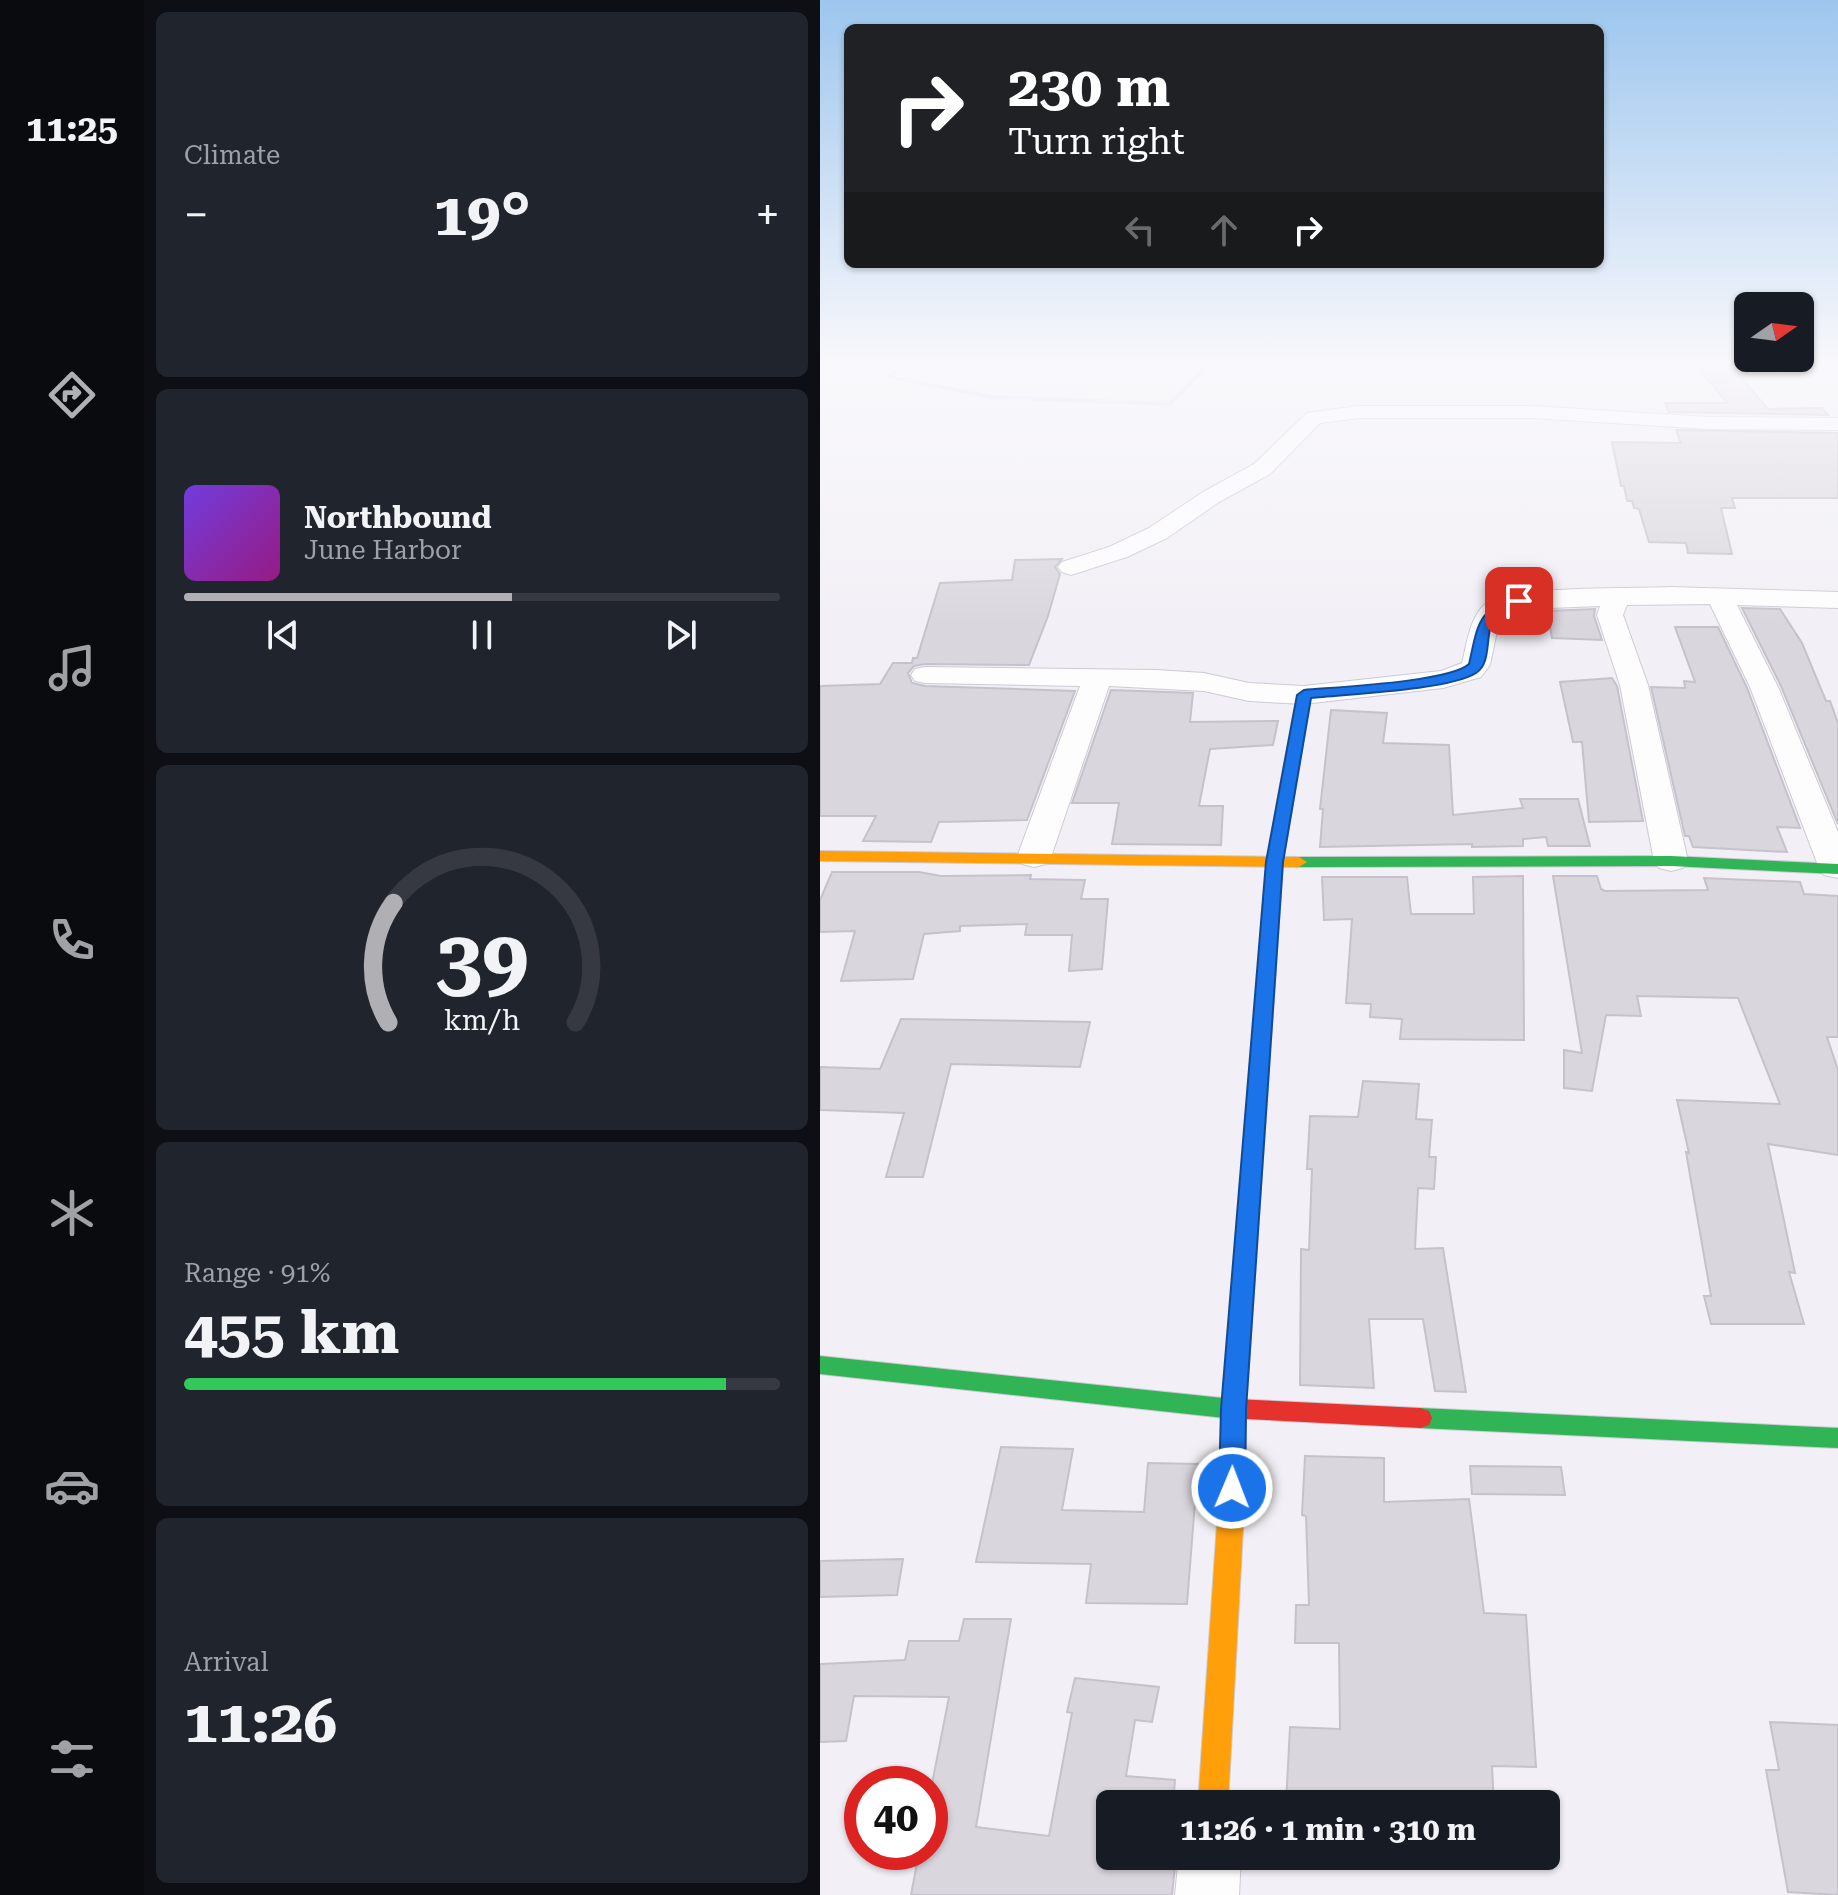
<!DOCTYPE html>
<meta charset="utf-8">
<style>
:root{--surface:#171b24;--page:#20242c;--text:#f1f3f6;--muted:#9ea1a6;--line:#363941;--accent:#afafb4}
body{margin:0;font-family:"Roboto Serif",serif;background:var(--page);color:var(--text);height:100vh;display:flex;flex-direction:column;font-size:30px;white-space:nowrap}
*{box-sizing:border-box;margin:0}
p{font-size:26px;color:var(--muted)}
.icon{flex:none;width:44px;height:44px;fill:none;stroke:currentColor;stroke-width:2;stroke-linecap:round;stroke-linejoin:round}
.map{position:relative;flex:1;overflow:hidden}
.sheet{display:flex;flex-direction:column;gap:12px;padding:12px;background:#0d0f14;width:676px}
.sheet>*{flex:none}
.guide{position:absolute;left:24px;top:24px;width:760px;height:244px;border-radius:12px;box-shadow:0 2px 6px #0004;background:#202124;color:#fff;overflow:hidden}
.needle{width:52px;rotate:76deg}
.buttons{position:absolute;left:914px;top:292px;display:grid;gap:16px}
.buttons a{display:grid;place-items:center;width:80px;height:80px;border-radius:12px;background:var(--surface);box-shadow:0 2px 6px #0004;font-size:40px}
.speed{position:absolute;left:24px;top:1766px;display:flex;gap:16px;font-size:40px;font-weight:700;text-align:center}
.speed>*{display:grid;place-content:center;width:104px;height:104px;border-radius:50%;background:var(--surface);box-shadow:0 2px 6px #0004;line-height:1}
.speed .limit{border:12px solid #d22;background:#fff;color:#111}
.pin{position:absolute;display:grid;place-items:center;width:68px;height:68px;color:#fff;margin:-34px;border-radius:16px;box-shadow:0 4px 12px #0006}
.me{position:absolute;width:88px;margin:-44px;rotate:1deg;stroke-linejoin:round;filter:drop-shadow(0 0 6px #0008)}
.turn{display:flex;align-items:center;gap:28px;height:168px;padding:0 32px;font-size:36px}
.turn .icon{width:104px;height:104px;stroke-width:2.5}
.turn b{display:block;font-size:56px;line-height:68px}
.lanes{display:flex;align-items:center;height:76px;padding:0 32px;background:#0003;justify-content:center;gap:40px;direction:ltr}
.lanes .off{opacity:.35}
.big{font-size:60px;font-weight:700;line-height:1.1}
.sheet .widget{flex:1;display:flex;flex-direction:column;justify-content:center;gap:12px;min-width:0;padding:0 28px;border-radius:12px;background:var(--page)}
.sheet .dial{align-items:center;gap:0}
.dial svg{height:208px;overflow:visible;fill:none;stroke:var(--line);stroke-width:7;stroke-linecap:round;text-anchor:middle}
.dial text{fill:var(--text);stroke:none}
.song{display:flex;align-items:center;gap:24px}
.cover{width:96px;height:96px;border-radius:12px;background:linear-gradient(135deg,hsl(260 70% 55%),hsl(310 70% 35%))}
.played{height:8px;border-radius:4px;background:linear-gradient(90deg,var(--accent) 55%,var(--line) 55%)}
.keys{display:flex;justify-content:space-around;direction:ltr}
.heat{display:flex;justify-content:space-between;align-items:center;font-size:44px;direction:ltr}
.charge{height:12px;border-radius:6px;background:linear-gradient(90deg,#34c759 91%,var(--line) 0)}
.trip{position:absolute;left:276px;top:1790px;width:464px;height:80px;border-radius:12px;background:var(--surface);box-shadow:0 2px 6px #0004;font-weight:700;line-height:80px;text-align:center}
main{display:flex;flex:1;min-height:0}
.dock{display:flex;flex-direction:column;width:144px;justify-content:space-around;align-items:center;background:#090b0e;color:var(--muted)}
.dock .icon{width:56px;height:56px}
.dock .on{color:var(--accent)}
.dock b{font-size:36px;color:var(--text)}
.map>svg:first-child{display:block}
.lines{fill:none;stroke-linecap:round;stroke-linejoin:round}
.stream{fill:#cce1f7;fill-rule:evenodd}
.building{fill:#dad6de;stroke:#c6c2cb;stroke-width:2}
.street-casing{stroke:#cdcad4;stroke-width:2}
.fast-casing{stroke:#cdcad4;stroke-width:2}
.slow-casing{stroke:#cdcad4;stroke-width:2}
.jam-casing{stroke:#cdcad4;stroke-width:2}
.street{fill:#fdfdfe;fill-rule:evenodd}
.fast{fill:#30b455;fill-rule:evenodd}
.slow{fill:#ff9f0a;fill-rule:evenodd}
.jam{fill:#e5322d;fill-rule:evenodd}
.route{fill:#1a73e8;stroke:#114b97;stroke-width:2}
</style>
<main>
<nav class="dock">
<b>11:25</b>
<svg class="icon on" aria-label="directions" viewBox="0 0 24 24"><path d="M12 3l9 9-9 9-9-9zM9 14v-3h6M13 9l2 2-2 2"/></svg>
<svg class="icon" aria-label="music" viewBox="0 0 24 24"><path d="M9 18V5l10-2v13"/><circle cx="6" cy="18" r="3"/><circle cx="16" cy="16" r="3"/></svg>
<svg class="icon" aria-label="phone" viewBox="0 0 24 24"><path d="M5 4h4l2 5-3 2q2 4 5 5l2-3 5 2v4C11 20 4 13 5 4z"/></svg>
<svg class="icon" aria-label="climate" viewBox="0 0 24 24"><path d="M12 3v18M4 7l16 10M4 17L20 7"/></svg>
<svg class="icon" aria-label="car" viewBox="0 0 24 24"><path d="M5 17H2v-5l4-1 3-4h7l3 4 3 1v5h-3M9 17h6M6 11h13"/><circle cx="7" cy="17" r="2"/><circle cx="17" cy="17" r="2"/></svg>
<svg class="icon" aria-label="filters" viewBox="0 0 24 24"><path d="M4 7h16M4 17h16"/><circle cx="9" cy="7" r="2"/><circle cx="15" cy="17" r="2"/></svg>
</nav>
<section class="sheet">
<div class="widget"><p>Climate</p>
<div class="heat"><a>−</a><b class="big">19°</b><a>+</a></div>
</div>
<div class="widget">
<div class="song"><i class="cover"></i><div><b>Northbound</b><p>June Harbor</p></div></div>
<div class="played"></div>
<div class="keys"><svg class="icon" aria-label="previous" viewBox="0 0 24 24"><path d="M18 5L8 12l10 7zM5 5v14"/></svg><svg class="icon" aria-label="pause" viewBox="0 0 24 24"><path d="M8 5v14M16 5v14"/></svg><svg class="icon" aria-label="next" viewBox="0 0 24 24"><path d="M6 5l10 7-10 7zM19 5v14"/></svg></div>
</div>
<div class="widget dial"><svg viewBox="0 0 100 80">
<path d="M14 69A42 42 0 1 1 86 69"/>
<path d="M14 69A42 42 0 0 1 16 23" stroke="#afafb4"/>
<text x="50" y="56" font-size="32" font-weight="700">39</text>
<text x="50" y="72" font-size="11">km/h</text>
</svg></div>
<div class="widget"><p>Range · 91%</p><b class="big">455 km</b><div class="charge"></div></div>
<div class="widget"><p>Arrival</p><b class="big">11:26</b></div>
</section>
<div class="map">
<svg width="1018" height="1895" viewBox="0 0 1018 1895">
<rect width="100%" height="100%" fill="#f2f0f6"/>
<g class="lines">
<path class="stream" d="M90 360H97L72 376 171 395 349 402 391 360H397L350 406 171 399 64 377Z"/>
</g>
<path class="building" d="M872 360H906L948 409 1002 408 1008 415 849 412 845 403H907Z
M856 430 1018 433V498H912L915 508H901L912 554 868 553 866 543 829 542 819 509 814 508 812 501H807L804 486H801L792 442 861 443Z
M242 559 235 567 240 574 228 616 209 665 105 664 94 666 88 673 92 683 105 686 255 691 207 820 119 822 111 842 43 841 56 816H0V686L60 684 73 663H92L93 658H97L120 583 192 580 195 560Z
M922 608 960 609 982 643 1006 701H1010L1018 723V824L961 686Z
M775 609 774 616 782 640 732 638 727 611Z
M855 627H898L927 688 980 828 957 827 967 852 873 847 869 836H865L831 687 865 688 864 681 875 682Z
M792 678 797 686 823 821 769 822 762 742H753L740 682Z
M291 690 373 693 370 722 458 721 453 745 390 749 379 806H403L401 845 292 844 299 803H252Z
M511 710 567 713 563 743 629 745 633 815 703 808 700 799H758L770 846H728L726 837 703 839V846L652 847V844L500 847 503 809H500Z
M12 872H99L121 876 211 875 210 879 265 880 261 899H288L282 969 249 971 252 935H205L207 924 140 926V931L104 934 93 979 21 981 35 931 0 932V900Z
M703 876 704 1040 580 1039 582 1019 550 1017 551 1004 526 1003 532 919 504 920 502 877H587L591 914H654L653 877Z
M733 876H777L781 889 785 891 888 890 884 878 980 882 984 894 1018 896V1037H1007L1018 1070V1155L948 1144 975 1273 969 1272 984 1324H891L884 1296H891L866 1152 869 1153 857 1100 960 1104 918 998 817 996 821 1016 786 1015 772 1091 744 1088V1050L762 1053Z
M81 1019 153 1020 270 1022 260 1067 131 1064 103 1177H66L84 1113 0 1110V1067L60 1069Z
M543 1081 599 1084 596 1119 612 1120 609 1157H616L614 1189 598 1188 595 1249 623 1248 646 1392 615 1391 603 1319H549L554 1388 480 1385 481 1249 489 1250 492 1169H487L490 1116 538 1117Z
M181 1447 253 1449 242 1510 324 1512 328 1463 378 1464 367 1604 266 1603 271 1564 156 1562Z
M485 1456 564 1458V1502L649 1499 664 1613 706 1615 716 1767 672 1766 674 1804H466L470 1727 520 1729 519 1643H475L476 1605H489L486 1516 482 1515Z
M650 1466 741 1467 745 1495 652 1494Z
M83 1559 77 1595 0 1597V1561Z
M144 1619H191L156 1827 229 1836 252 1713 247 1712 255 1678 339 1687 332 1722 315 1720 306 1776 355 1780 353 1804H290V1856H356L352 1895H91L99 1852H110V1794L129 1697 34 1696 26 1741 0 1742V1664L85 1660 89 1641H139Z
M950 1722 1018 1725V1895L968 1892 946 1770H959Z
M486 1856H615L614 1869Z"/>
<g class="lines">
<g class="street-casing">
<path id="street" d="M539 406H711L889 417 1018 418V430L889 429 711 418H539L500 423 450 474 399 502 347 538 307 557 251 575 242 572 238 567 242 562 289 547 329 528 383 492 434 464 487 413Z
M850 587 1018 592V608L917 605 958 687 1018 832V878L1004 875 999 868 930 687 890 604 807 605 803 615 828 685 868 861 863 868 851 871 839 868 834 861 800 685 777 615 780 606 702 609 684 615 679 621 670 665 661 677 623 688 484 704 429 701 384 691 289 686 231 857 226 864 214 867 202 864 197 857 260 686 105 683 95 681 91 675 95 669 105 667 336 670 384 673 429 683 484 686 621 671 642 663C647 644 649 620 664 605 686 585 815 589 850 587Z
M359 1856H421L419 1895H355Z"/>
</g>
<g class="fast-casing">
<path id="fast" d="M465 797 473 802 463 862 426 1409 423 1416 414 1419 0 1374V1356L403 1398 447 862 457 802Z
M851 856 1018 864V874L851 866 479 867 471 862 479 857Z
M600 1408 1018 1428V1448L600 1428 591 1425 588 1418 591 1411Z"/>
</g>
<g class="slow-casing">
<path id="slow" d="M484 691 491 695 473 802 465 807 457 802 477 695Z
M0 851 479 857 487 862 479 867 0 861Z
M412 1482 421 1485 425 1493 408 1804H378L399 1493 403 1485Z"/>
</g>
<g class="jam-casing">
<path id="jam" d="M414 1399 600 1408 609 1411 612 1418 609 1425 600 1428 426 1419 425 1493 421 1501 412 1504 403 1501 399 1493 402 1409 405 1402Z"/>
</g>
<use href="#street" class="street"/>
<use href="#fast" class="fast"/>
<use href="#slow" class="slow"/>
<use href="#jam" class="jam"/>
</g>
<linearGradient id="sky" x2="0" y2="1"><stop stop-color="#9dc6ee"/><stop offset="0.58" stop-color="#f9f8fb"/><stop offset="1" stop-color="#f9f8fb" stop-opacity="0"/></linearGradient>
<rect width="1018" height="625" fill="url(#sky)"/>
<path class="route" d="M699 597 704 598V603C697 606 686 608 680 612 661 625 675 661 656 673 630 690 526 694 491 698L463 862 426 1409 425 1488 421 1496 412 1499 403 1496 399 1488 401 1409 446 862 477 695 484 690C517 687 629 682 649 664 658 625 657 608 699 597Z"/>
</svg>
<div class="buttons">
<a><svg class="needle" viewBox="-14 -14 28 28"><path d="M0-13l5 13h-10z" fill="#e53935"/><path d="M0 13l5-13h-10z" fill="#9ea1a6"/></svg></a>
</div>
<div class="speed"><div class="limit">40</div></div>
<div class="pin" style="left:699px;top:601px;background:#d93025"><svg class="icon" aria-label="arrive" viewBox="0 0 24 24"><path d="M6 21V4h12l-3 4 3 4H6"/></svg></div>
<svg class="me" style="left:412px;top:1488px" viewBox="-20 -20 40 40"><circle r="17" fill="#1a73e8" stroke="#fff" stroke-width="3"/><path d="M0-11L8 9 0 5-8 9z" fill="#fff"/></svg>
<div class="trip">11:26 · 1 min · 310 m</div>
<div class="guide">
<div class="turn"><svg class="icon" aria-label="right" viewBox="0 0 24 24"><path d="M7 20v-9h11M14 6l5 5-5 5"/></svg><div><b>230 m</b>Turn right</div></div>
<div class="lanes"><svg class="icon off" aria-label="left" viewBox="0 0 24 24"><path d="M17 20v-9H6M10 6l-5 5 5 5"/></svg><svg class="icon off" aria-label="ahead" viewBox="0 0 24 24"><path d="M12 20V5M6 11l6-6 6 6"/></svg><svg class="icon" aria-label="right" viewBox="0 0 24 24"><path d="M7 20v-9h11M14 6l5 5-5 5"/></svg></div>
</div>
</div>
</main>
